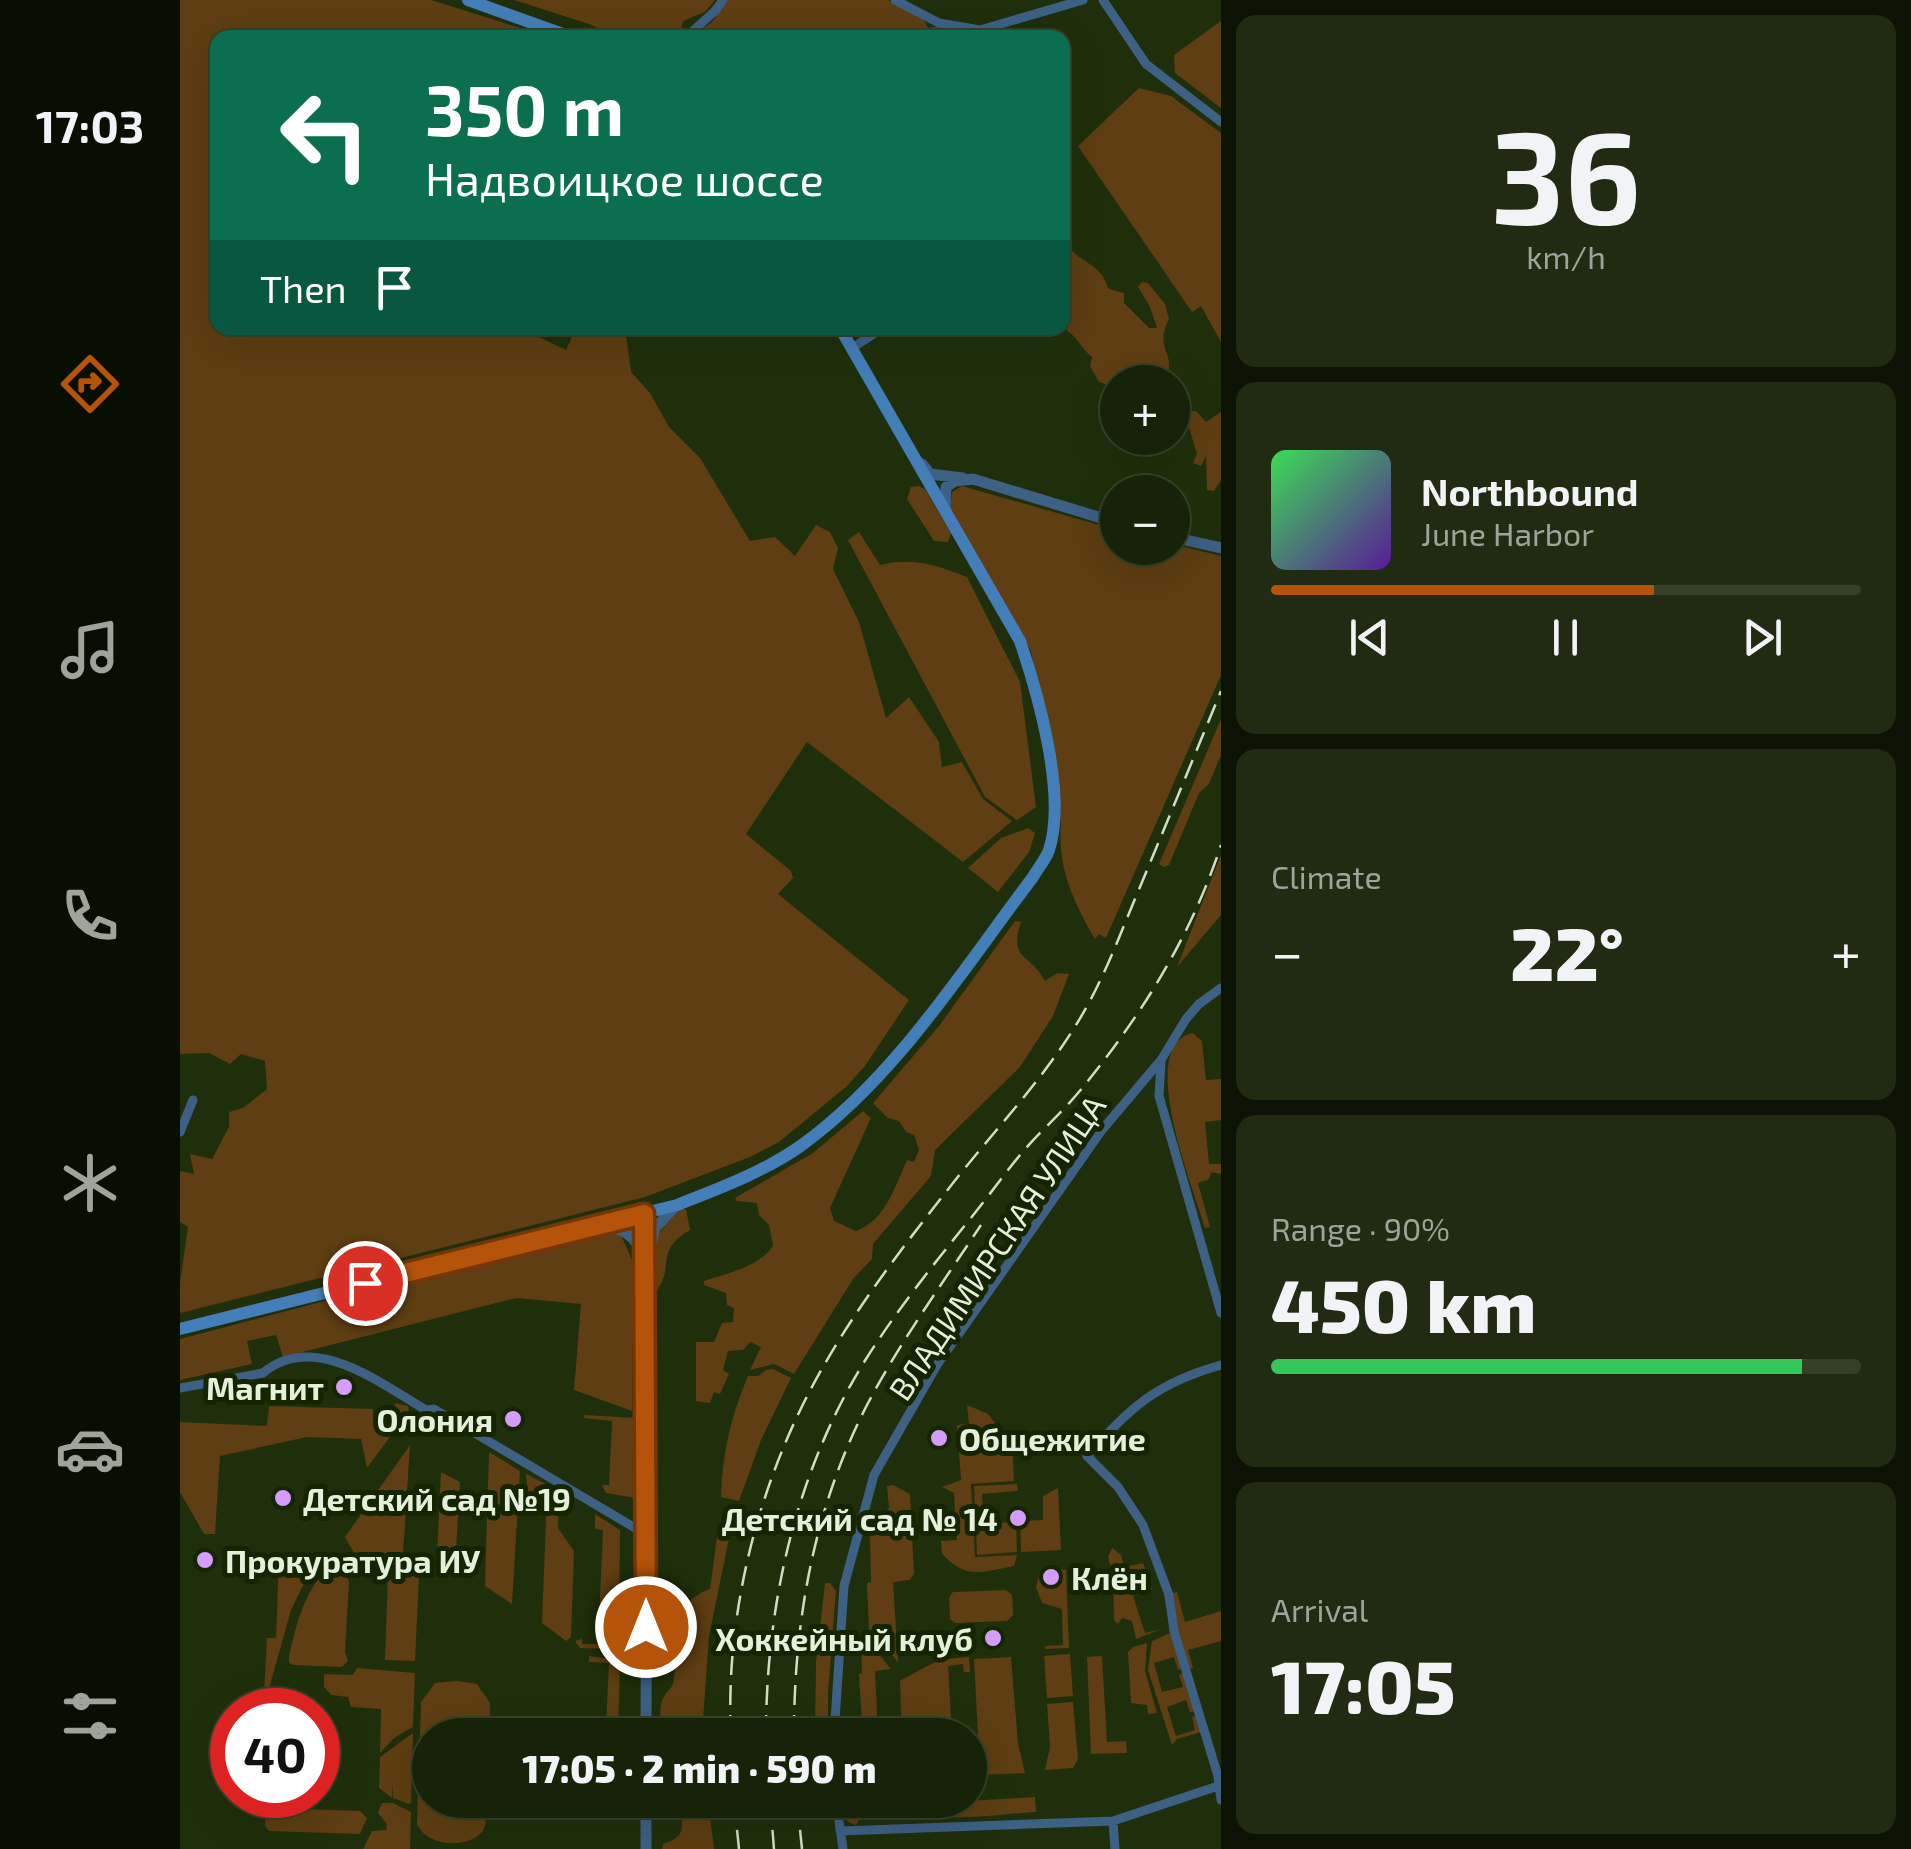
<!DOCTYPE html>
<meta charset="utf-8">
<style>
:root{--surface:#172308;--page:#202b12;--text:#f1f3f6;--muted:#9ea49c;--line:#364029;--accent:#b45309}
body{margin:0;font-family:"Exo 2",sans-serif;background:var(--page);color:var(--text);height:100vh;display:flex;flex-direction:column;font-size:38px;white-space:nowrap}
*{box-sizing:border-box;margin:0}
p{font-size:32px;color:var(--muted)}
.icon{flex:none;width:55px;height:55px;fill:none;stroke:currentColor;stroke-width:2;stroke-linecap:round;stroke-linejoin:round}
.map{position:relative;flex:1;overflow:hidden}
.side{display:flex;flex-direction:column;gap:15px;padding:15px;background:#0d1304;width:690px}
.side>*{flex:none}
.top-card{position:absolute;left:30px;top:30px;width:860px;height:305px;border-radius:20px;box-shadow:0 10px 40px #0002,0 0 0 2px var(--line);background:#0b6e4f;color:#fff;overflow:hidden}
.buttons{position:absolute;left:920px;top:365px;display:grid;gap:20px}
.buttons a{display:grid;place-items:center;width:90px;height:90px;border-radius:50%;background:var(--surface);box-shadow:0 10px 40px #0002,0 0 0 2px var(--line);font-size:50px}
.speed{position:absolute;left:30px;top:1688px;display:flex;gap:20px;font-size:50px;font-weight:700;text-align:center}
.speed>*{display:grid;place-content:center;width:130px;height:130px;border-radius:50%;background:var(--surface);box-shadow:0 10px 40px #0002,0 0 0 2px var(--line);line-height:1}
.speed .limit{border:15px solid #d22;background:#fff;color:#111}
.pin{position:absolute;display:grid;place-items:center;width:85px;height:85px;color:#fff;margin:-42px;border:5px solid #fff;border-radius:50%;box-shadow:0 2px 10px #0007}
.me{position:absolute;width:110px;margin:-55px;rotate:0deg;stroke-linejoin:round;filter:drop-shadow(0 0 8px #0008)}
.turn{display:flex;align-items:center;gap:35px;height:210px;padding:0 50px;font-size:45px}
.turn .icon{width:130px;height:130px;stroke-width:2.5}
.turn b{display:block;font-size:70px;line-height:85px}
.then{display:flex;align-items:center;height:95px;padding:0 50px;background:#0003;gap:20px;font-size:38px}
.big{font-size:75px;font-weight:800;line-height:1.1}
.side .card{flex:1;display:flex;flex-direction:column;justify-content:center;gap:15px;min-width:0;padding:0 35px;border-radius:20px;background:var(--page)}
.side .dial{align-items:center;gap:0}
.dial b{font-size:130px;line-height:1}
.song{display:flex;align-items:center;gap:30px}
.cover{width:120px;height:120px;border-radius:15px;background:linear-gradient(135deg,hsl(130 70% 55%),hsl(270 70% 35%))}
.played{height:10px;border-radius:5px;background:linear-gradient(90deg,var(--accent) 65%,var(--line) 65%)}
.keys{display:flex;justify-content:space-around;direction:ltr}
.heat{display:flex;justify-content:space-between;align-items:center;font-size:55px;direction:ltr}
.charge{height:15px;border-radius:8px;background:linear-gradient(90deg,#34c759 90%,var(--line) 0)}
.trip{position:absolute;left:232px;top:1718px;width:575px;height:100px;border-radius:50px;background:var(--surface);box-shadow:0 10px 40px #0002,0 0 0 2px var(--line);font-weight:800;line-height:100px;text-align:center}
main{display:flex;flex:1;min-height:0}
.menu{display:flex;flex-direction:column;width:180px;justify-content:space-around;align-items:center;background:#090e03;color:var(--muted)}
.menu .icon{width:70px;height:70px}
.menu .on{color:var(--accent)}
.menu b{font-size:45px;color:var(--text)}
.map>svg:first-child{display:block}
.green{fill:#5e3e12}
.lines{fill:none;stroke-linecap:round;stroke-linejoin:round}
.minor{stroke:#3d6085;stroke-width:9}
.tertiary{stroke:#3d6085;stroke-width:11}
.secondary{stroke:#447eb8;stroke-width:12}
.rail{stroke:#d1dcc6;stroke-width:2.5;stroke-dasharray:20 10;stroke-linecap:butt}
.route-casing{stroke:#753606;stroke-width:25}
.route{stroke:#b45309;stroke-width:18}
.poi-dot{fill:#d49cfb;stroke:#152502;stroke-width:4}
.labels{text-anchor:middle;dominant-baseline:central;stroke-width:10;stroke-linejoin:round;paint-order:stroke}
.street-label{font-size:32px;fill:#e5f0db;stroke:#152502}
.poi-label{font-size:32px;font-weight:bold;fill:#e5f0db;stroke:#152502;text-anchor:end}
</style>
<main>
<nav class="menu">
<b>17:03</b>
<svg class="icon on" aria-label="directions" viewBox="0 0 24 24"><path d="M12 3l9 9-9 9-9-9zM9 14v-3h6M13 9l2 2-2 2"/></svg>
<svg class="icon" aria-label="music" viewBox="0 0 24 24"><path d="M9 18V5l10-2v13"/><circle cx="6" cy="18" r="3"/><circle cx="16" cy="16" r="3"/></svg>
<svg class="icon" aria-label="phone" viewBox="0 0 24 24"><path d="M5 4h4l2 5-3 2q2 4 5 5l2-3 5 2v4C11 20 4 13 5 4z"/></svg>
<svg class="icon" aria-label="climate" viewBox="0 0 24 24"><path d="M12 3v18M4 7l16 10M4 17L20 7"/></svg>
<svg class="icon" aria-label="car" viewBox="0 0 24 24"><path d="M5 17H2v-5l4-1 3-4h7l3 4 3 1v5h-3M9 17h6M6 11h13"/><circle cx="7" cy="17" r="2"/><circle cx="17" cy="17" r="2"/></svg>
<svg class="icon" aria-label="filters" viewBox="0 0 24 24"><path d="M4 7h16M4 17h16"/><circle cx="9" cy="7" r="2"/><circle cx="15" cy="17" r="2"/></svg>
</nav>
<div class="map">
<svg width="1041" height="1849" viewBox="0 0 1041 1849">
<rect width="100%" height="100%" fill="#1f2f0b"/>
<path class="green" d="M0 0H251L369 37 38 38V328H356L359 337 386 350 396 328H445L451 372 470 393 489 427 520 458 570 541 595 537 615 556 636 525 650 532 658 548 653 569 679 622 706 718 729 697 759 742 762 767 782 762 803 799 832 821 783 862 627 742 566 834 611 871 613 878 598 894 729 1000 685 1066 666 1087 599 1142 570 1157 465 1197 0 1313V1283L8 1227 0 1222V1171L14 1174 10 1154 32 1159 49 1127V1112L63 1108 87 1089 85 1061 61 1054 50 1064 29 1053 0 1054Z
M334 0H535L525 12 503 21 499 37H432L412 25Z
M547 0H708L743 18 748 28 759 26 792 37 510 38 533 21Z
M1041 21V108L995 73 994 55Z
M959 88 991 96 1041 133V342L1021 306 1012 312 898 146Z
M883 231C885 256 908 258 921 274 925 278 926 284 929 289L944 293V303L969 328H977L970 307 958 287 962 282 968 283 985 304 989 319C972 352 1001 354 983 382H938L937 410 931 386 919 382 910 366 912 357C901 349 899 338 887 331L888 322 883 315Z
M1016 411 1026 422 1041 412V480L1034 491 1027 490 1026 456 1021 466 1013 463 1017 454 1008 424 993 435V412Z
M739 486 745 489 771 533 768 542 754 541 727 499 731 487Z
M782 486 937 530 938 548H992L993 544 1041 556V675L926 938 919 934 915 939C893 901 877 867 881 822L865 706 850 649 770 508 772 492Z
M679 532 700 565C734 557 755 565 787 577L840 682 856 807 837 820 805 797 668 540Z
M1041 719V755L1029 784 1019 793 989 865 984 867 979 864Z
M848 828 855 833 849 852 818 892 788 868 821 838Z
M1041 855V915L997 967Z
M835 921 841 922C828 961 851 953 865 981L877 973 889 974 873 1016 840 1067 755 1150 751 1176 693 1244 692 1259 673 1279 614 1374 594 1364 570 1370 581 1347 570 1342 563 1350 548 1351 543 1370 549 1374 540 1394 534 1392 530 1403 516 1401V1342H534L542 1323 553 1322 554 1308 547 1305 546 1293 524 1285V1281C545 1274 582 1266 593 1245L589 1225 579 1215 577 1203 557 1201 555 1198 633 1153 683 1111 691 1118 650 1208 654 1221 676 1231C706 1220 715 1186 727 1160L734 1162 739 1150 734 1135 726 1132 719 1121 708 1118 693 1103 759 1026Z
M1013 1033 1022 1041 1026 1080 1041 1079V1120L1025 1122 1029 1164H1041V1174L1031 1172 1029 1179 1018 1183 1030 1227 1025 1228C1015 1192 954 1045 1013 1033Z
M501 1209H506L510 1230C474 1251 495 1266 477 1290L472 1286C470 1243 471 1239 501 1209Z
M429 1231 441 1235 452 1260V1411L394 1390 401 1304 336 1298 103 1357 96 1335 67 1341 72 1364 0 1380V1339L404 1233Z
M593 1369 611 1378 581 1440 559 1501 541 1497C542 1455 551 1415 568 1376H578L586 1370Z
M215 1403 228 1406 229 1411 187 1468 181 1439 127 1437 40 1456 35 1534H24L0 1492V1422L87 1426 89 1406 193 1409V1416H214Z
M787 1405 808 1414 832 1445 834 1481 791 1484 795 1557 837 1555 834 1566C801 1572 787 1580 762 1554L761 1541 777 1540 774 1493 762 1487 781 1480 777 1425 789 1424Z
M404 1415 456 1418V1498L426 1493 422 1485H429L432 1421 404 1418Z
M230 1445 223 1554 174 1553 165 1537Z
M309 1452 340 1471 332 1604 305 1586Z
M261 1472 280 1482 275 1569 257 1556Z
M346 1474 380 1491 378 1528 394 1551 391 1637 386 1641 362 1623 367 1494 348 1492Z
M837 1484 838 1491 802 1494 804 1523 836 1522 837 1552 797 1555 794 1486Z
M713 1485 730 1494 734 1574 730 1580 713 1582 718 1662 689 1629 687 1583 691 1582 690 1536 696 1529 705 1528 704 1512 709 1508 707 1486Z
M878 1488 881 1550 841 1552 840 1521 863 1520V1496Z
M415 1514 440 1530 439 1646 436 1649 400 1648 395 1641 402 1639V1644H418L423 1530 415 1529Z
M546 1522 552 1524 529 1636 522 1735H482C481 1725 478 1706 484 1697 486 1692 491 1689 493 1684 499 1658 489 1628 500 1604 513 1601 518 1592 530 1589L538 1529Z
M932 1548 941 1555 944 1567 963 1563 972 1590 953 1596 965 1633 981 1629 956 1639 952 1621 942 1618 938 1624 934 1620 933 1574 928 1557Z
M99 1556 131 1561 133 1565 111 1610 83 1710 87 1638H96Z
M154 1566 164 1569 169 1582 165 1652 168 1661 162 1667 114 1665 109 1663V1656C116 1626 126 1581 154 1566Z
M866 1570H886L889 1648 865 1649V1646L883 1645 882 1609 862 1603 856 1587 860 1573Z
M208 1575 239 1576 235 1661 205 1660Z
M645 1583H650L656 1591 648 1693V1735H635L636 1662Z
M826 1590 832 1595 833 1615 827 1621 775 1623 770 1619 769 1598 773 1592Z
M997 1592 1005 1622 1041 1611V1641L1008 1650 1013 1668 1009 1670 984 1595Z
M990 1633 1002 1669 998 1670 994 1657 974 1663 982 1692 1003 1687 999 1675 1003 1673 1015 1711 1010 1712 1006 1700 987 1707 996 1736 1015 1730 1012 1717 1017 1715 1021 1732 997 1739 992 1745 968 1670 972 1641Z
M685 1637 711 1669 695 1671 698 1735H661L674 1732 673 1725 682 1724 679 1674 682 1673 681 1641Z
M967 1643 965 1671 977 1713 968 1714 967 1705 951 1703 948 1652 953 1647Z
M890 1654 893 1696 867 1698 864 1656Z
M409 1656 440 1660 438 1732 435 1735 400 1732V1727H426L429 1663 409 1662Z
M922 1656 927 1742 946 1741 947 1753 911 1754 907 1657Z
M789 1657 790 1672H784L783 1664 768 1666 772 1735H722L720 1681C750 1665 753 1659 789 1657Z
M831 1657 838 1744 845 1773 800 1775 794 1659Z
M177 1668 235 1673 233 1727 214 1738 200 1753 201 1709 171 1707 168 1697 151 1695 144 1687V1674L173 1675Z
M277 1681 297 1684 310 1703 309 1735H250V1800H306C306 1810 308 1823 302 1832 287 1849 247 1847 237 1824L241 1702 255 1683Z
M893 1702 898 1759 893 1768 865 1770 870 1747 867 1704Z
M233 1733 231 1802 229 1804 213 1798V1783L212 1798 199 1788 200 1757Z
M855 1797 856 1812C829 1813 760 1825 740 1809L739 1804Z
M86 1798 92 1799 97 1808 180 1811 187 1818 180 1834 89 1831 85 1826Z
M491 1800H528L534 1849H482L483 1844C496 1840 503 1836 502 1821L491 1812Z
M661 1800H719L721 1817 679 1820 676 1825C662 1822 662 1812 661 1800Z
M202 1803H213L231 1812 230 1849H183L192 1831 206 1830 207 1824 198 1813Z"/>
<g class="lines">
<path class="minor" d="M715 0 759 23 800 30 903 0
M923 0 966 64 1041 122
M505 38 535 11 543 0
M672 348 703 328
M981 1062 979 1096 1041 1313
M0 1132 13 1100
M1041 1365C976 1383 951 1407 907 1456L938 1487 963 1525 989 1595 994 1631 1038 1776 1041 1800
M0 1388 83 1373C134 1330 201 1384 246 1410L254 1409 467 1535
M654 1735 664 1586 694 1475 757 1365 922 1130 981 1060 1006 1019 1019 1004 1041 988
M656 1800 663 1849
M933 1821 935 1849
M660 1831 933 1821 1041 1785"/>
<path class="tertiary" d="M742 464 750 474 783 478
M765 508 766 487 775 481 793 479 938 523
M992 537 1041 548
M464 1214 467 1267 466 1735
M421 1227C443 1227 455 1235 463 1256
M470 1248 475 1228 496 1206
M466 1849V1800"/>
<path class="secondary" d="M288 0 394 38
M0 1329 497 1205C540 1188 584 1172 622 1145 716 1077 783 969 853 877 858 868 866 859 869 850 887 795 858 694 840 641L660 328"/>
<path class="rail" d="M551 1735C545 1617 577 1489 633 1385 670 1316 718 1253 766 1192 809 1136 859 1085 896 1025 923 982 940 934 960 887 987 822 1014 757 1041 691
M586 1735C586 1604 616 1471 686 1359 717 1310 753 1265 790 1219 809 1196 826 1171 846 1148 863 1129 882 1112 898 1093 960 1018 1011 937 1041 845
M614 1735C614 1620 634 1508 687 1405 720 1342 762 1284 801 1225
M554 1800 559 1849
M590 1800 594 1849
M617 1800 622 1849"/>
</g>
<g class="lines">
<g class="route-casing">
<path id="route" d="M185 1283 464 1214 466 1627"/>
</g>
<use href="#route" class="route"/>
</g>
<g class="poi-dot">
<circle cx="164" cy="1387" r="10"/>
<circle cx="333" cy="1419" r="10"/>
<circle cx="759" cy="1438" r="10"/>
<circle cx="103" cy="1498" r="10"/>
<circle cx="838" cy="1518" r="10"/>
<circle cx="25" cy="1560" r="10"/>
<circle cx="871" cy="1577" r="10"/>
<circle cx="813" cy="1638" r="10"/>
</g>
<g class="labels">
<g class="street-label">
<text transform="translate(816 1247) rotate(-56)">ВЛАДИМИРСКАЯ УЛИЦА</text>
</g>
<g class="poi-label">
<text x="144" y="1387">Магнит</text>
<text x="313" y="1419">Олония</text>
<text x="779" y="1438" text-anchor="start">Общежитие</text>
<text x="123" y="1498" text-anchor="start">Детский сад №19</text>
<text x="818" y="1518">Детский сад № 14</text>
<text x="45" y="1560" text-anchor="start">Прокуратура ИУ</text>
<text x="891" y="1577" text-anchor="start">Клён</text>
<text x="793" y="1638">Хоккейный клуб</text>
</g>
</g>
</svg>
<div class="buttons">
<a>+</a>
<a>−</a>
</div>
<div class="speed"><div class="limit">40</div></div>
<div class="pin" style="left:185px;top:1283px;background:#d93025"><svg class="icon" aria-label="arrive" viewBox="0 0 24 24"><path d="M6 21V4h12l-3 4 3 4H6"/></svg></div>
<svg class="me" style="left:466px;top:1627px" viewBox="-20 -20 40 40"><circle r="17" fill="#b45309" stroke="#fff" stroke-width="3"/><path d="M0-11L8 9 0 5-8 9z" fill="#fff"/></svg>
<div class="trip">17:05 · 2 min · 590 m</div>
<div class="top-card">
<div class="turn"><svg class="icon" aria-label="left" viewBox="0 0 24 24"><path d="M17 20v-9H6M10 6l-5 5 5 5"/></svg><div><b>350 m</b>Надвоицкое шоссе</div></div>
<div class="then">Then<svg class="icon" aria-label="arrive" viewBox="0 0 24 24"><path d="M6 21V4h12l-3 4 3 4H6"/></svg></div>
</div>
</div>
<section class="side">
<div class="card dial"><b>36</b><p>km/h</p></div>
<div class="card">
<div class="song"><i class="cover"></i><div><b>Northbound</b><p>June Harbor</p></div></div>
<div class="played"></div>
<div class="keys"><svg class="icon" aria-label="previous" viewBox="0 0 24 24"><path d="M18 5L8 12l10 7zM5 5v14"/></svg><svg class="icon" aria-label="pause" viewBox="0 0 24 24"><path d="M8 5v14M16 5v14"/></svg><svg class="icon" aria-label="next" viewBox="0 0 24 24"><path d="M6 5l10 7-10 7zM19 5v14"/></svg></div>
</div>
<div class="card"><p>Climate</p>
<div class="heat"><a>−</a><b class="big">22°</b><a>+</a></div>
</div>
<div class="card"><p>Range · 90%</p><b class="big">450 km</b><div class="charge"></div></div>
<div class="card"><p>Arrival</p><b class="big">17:05</b></div>
</section>
</main>
